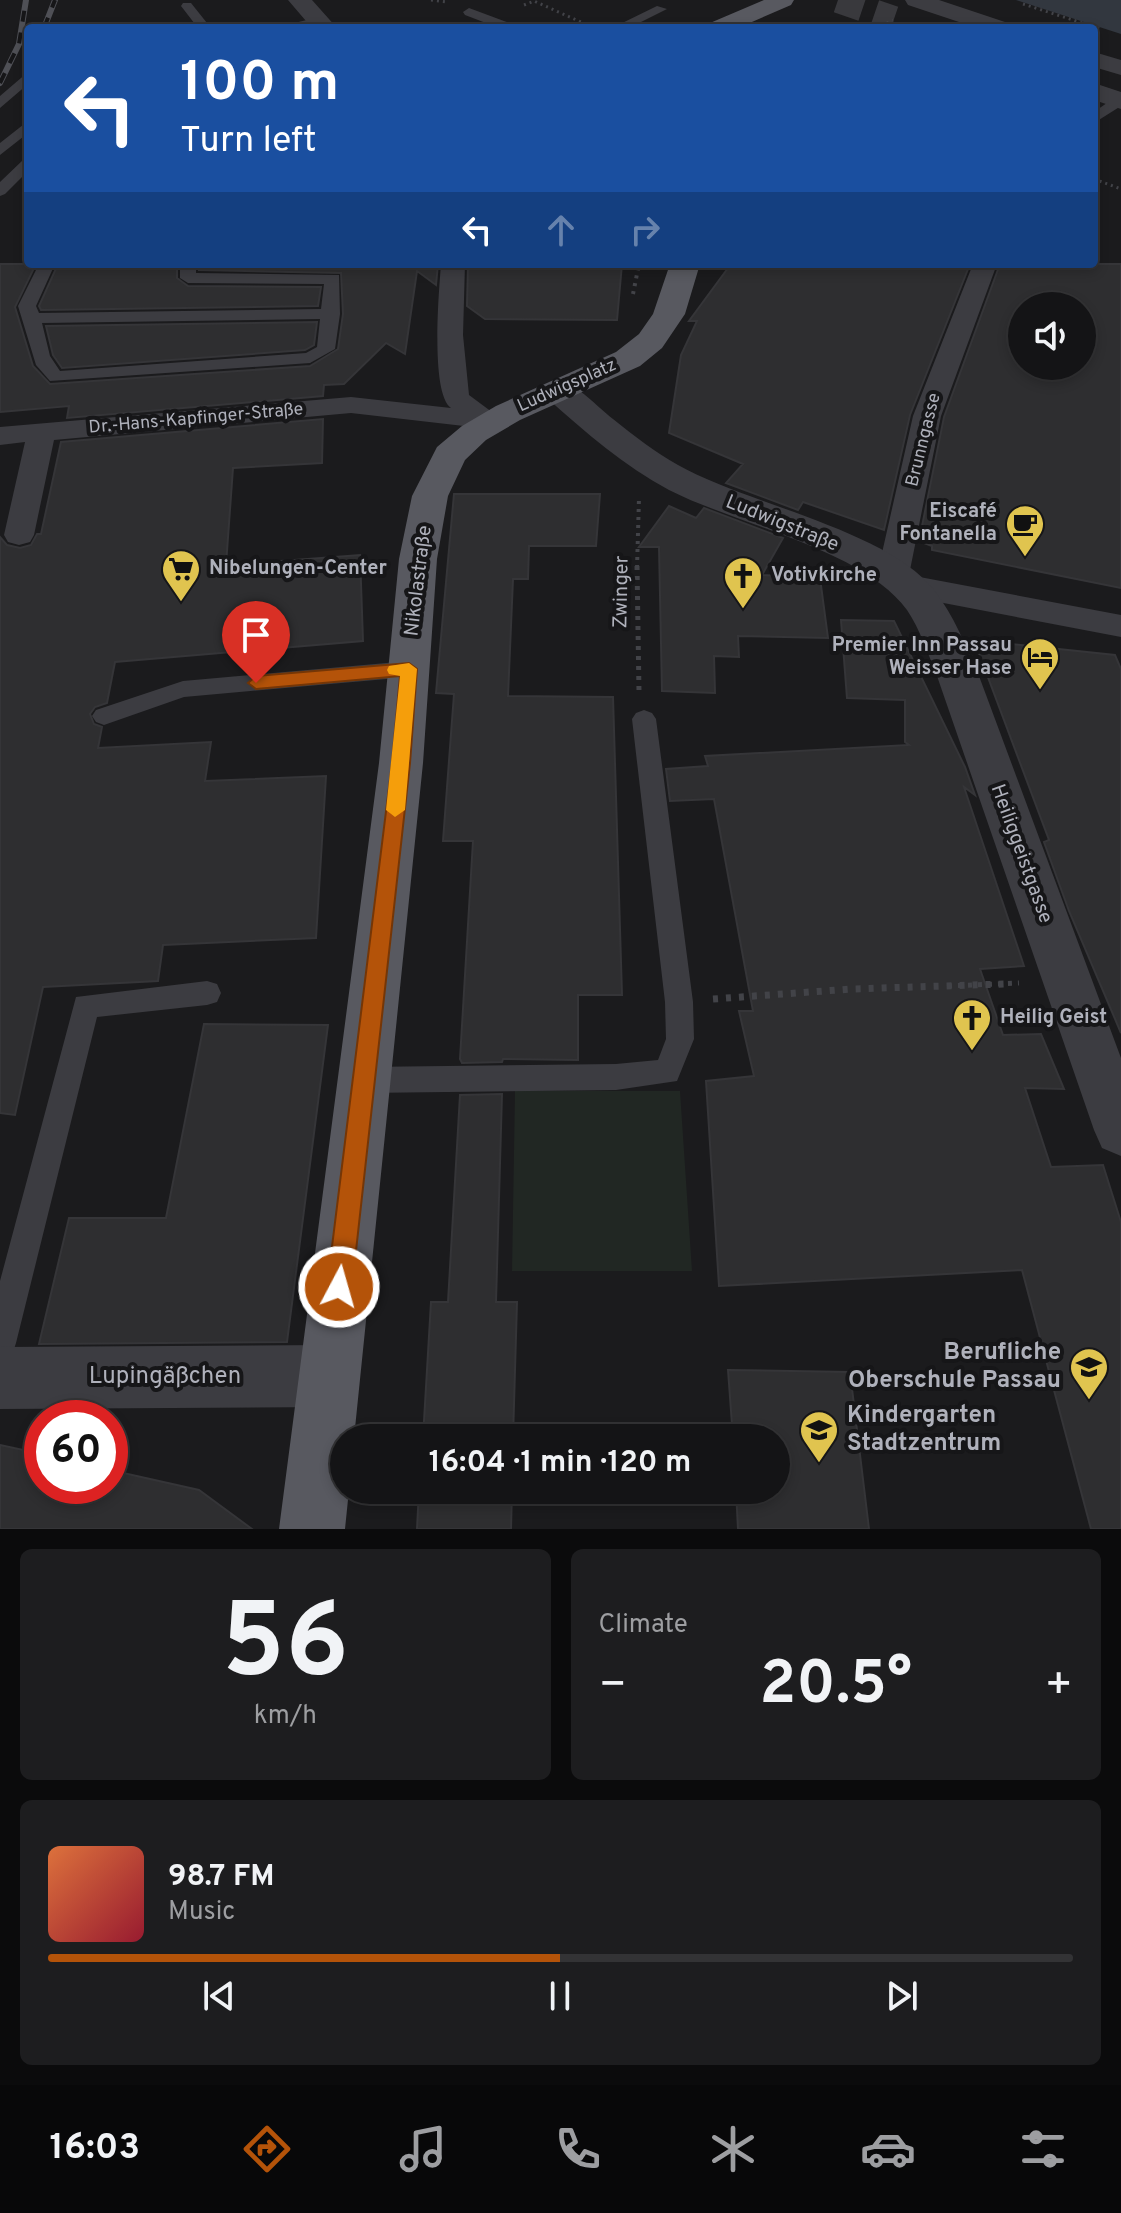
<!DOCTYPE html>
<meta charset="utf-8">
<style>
:root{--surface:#141416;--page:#1d1d1f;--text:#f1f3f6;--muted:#9d9ea1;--line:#333335;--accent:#b45309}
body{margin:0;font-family:Overpass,sans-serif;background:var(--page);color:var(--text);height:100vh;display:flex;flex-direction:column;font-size:30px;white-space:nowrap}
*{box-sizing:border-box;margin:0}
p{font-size:26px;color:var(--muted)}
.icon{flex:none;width:44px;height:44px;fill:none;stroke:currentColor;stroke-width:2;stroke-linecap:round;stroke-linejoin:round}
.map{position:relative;height:1529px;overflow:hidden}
.drawer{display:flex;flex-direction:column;gap:20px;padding:20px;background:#0b0b0c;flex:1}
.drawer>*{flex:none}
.top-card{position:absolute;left:24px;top:24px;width:1074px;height:244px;border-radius:8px;box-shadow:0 4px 12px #0003,0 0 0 2px var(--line);background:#1a4fa0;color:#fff;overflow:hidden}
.fabs{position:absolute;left:1008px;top:292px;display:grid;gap:16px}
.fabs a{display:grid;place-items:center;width:88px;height:88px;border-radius:50%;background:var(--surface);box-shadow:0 4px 12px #0003,0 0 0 2px var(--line);font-size:40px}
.speed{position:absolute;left:24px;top:1400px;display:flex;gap:16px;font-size:40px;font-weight:700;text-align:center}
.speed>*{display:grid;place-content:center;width:104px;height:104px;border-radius:50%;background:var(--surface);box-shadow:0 4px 12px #0003,0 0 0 2px var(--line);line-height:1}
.speed .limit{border:12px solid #d22;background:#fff;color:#111}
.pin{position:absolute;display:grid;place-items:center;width:68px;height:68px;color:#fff;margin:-82px -34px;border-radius:50% 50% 50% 0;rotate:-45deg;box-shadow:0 0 8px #0007}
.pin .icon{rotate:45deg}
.me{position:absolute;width:88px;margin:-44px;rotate:6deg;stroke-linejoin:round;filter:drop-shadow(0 0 6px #0008)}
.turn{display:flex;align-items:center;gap:28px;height:168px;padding:0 24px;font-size:36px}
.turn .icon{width:104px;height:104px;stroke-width:2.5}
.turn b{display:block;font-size:56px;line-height:68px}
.lanes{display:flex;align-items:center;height:76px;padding:0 24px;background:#0003;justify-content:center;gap:40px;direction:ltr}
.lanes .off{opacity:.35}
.big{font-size:60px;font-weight:700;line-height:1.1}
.drawer .tile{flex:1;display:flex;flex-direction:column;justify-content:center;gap:12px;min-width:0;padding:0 28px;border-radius:12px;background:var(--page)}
.drawer .dial{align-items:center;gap:0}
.dial b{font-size:104px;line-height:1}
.song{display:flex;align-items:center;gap:24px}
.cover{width:96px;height:96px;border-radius:12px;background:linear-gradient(135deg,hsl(20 70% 55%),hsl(350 70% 35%))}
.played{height:8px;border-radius:4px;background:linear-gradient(90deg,var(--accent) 50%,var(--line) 50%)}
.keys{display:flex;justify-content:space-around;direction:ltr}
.heat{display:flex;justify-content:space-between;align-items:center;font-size:44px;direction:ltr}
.drawer .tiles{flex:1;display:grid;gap:20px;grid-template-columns:1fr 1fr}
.tile:last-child{grid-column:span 2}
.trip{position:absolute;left:330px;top:1424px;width:460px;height:80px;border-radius:40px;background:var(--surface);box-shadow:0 4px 12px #0003,0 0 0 2px var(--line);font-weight:700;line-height:80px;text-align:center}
.tabs{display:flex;height:128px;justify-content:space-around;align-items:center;background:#080809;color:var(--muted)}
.tabs .icon{width:56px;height:56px}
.tabs .on{color:var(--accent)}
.tabs b{font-size:36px;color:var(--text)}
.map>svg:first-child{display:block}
.green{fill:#212723}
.water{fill:#32373f}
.building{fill:#2e2e30;stroke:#353538;stroke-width:2;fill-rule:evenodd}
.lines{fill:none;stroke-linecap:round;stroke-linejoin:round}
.minor-tunnel{stroke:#39393d;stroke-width:26;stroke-dasharray:26 13;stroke-linecap:butt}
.path-far3{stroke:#424348;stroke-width:3;stroke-dasharray:2 4;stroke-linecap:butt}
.path-far2{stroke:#424348;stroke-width:4;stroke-dasharray:3 5;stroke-linecap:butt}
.path-far1{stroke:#424348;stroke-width:5;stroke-dasharray:4 6;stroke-linecap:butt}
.path{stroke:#424348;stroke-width:7;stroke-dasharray:5 8;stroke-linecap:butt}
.service{fill:#3c3c41;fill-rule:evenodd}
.pedestrian{fill:#3c3c41;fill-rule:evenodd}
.minor{fill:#3c3c41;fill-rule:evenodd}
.tertiary{fill:#3c3c41;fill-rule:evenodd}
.primary{fill:#585960;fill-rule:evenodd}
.rail-casing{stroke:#4f5056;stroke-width:6}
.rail{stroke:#161618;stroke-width:4;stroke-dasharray:11;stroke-linecap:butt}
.route{fill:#b45309;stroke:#753606;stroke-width:2}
.slow{fill:#f59e0b}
.labels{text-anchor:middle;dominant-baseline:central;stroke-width:8;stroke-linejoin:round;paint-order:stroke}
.far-street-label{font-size:18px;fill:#afb1bb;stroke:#161618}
.poi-label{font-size:20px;font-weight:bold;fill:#afb1bb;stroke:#161618;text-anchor:start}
.street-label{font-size:20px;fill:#afb1bb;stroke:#161618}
.near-poi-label{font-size:24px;font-weight:bold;fill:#afb1bb;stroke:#161618;text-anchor:end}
.near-street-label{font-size:24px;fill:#afb1bb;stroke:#161618}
</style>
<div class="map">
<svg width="1121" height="1529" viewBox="0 0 1121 1529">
<rect width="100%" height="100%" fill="#1b1b1d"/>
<path class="green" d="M515 1091H680L692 1271H512Z"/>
<path class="water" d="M1016 0H1121V34Z"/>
<path class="building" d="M0 264H36L15 307 33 366 50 384 310 366 338 349 343 314 341 273 199 270V264H438L436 285 417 271 405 354 386 343 344 384 324 385 323 396 67 418 69 406 0 412Z
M58 264H177V278L188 286 321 287 318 306 41 310 39 306Z
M468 264H622L617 320 485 319 467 306Z
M731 264H970L910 415 884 530 803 502 798 510 726 483 743 464 669 433 681 355 697 321H689Z
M1000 264H1121V588L932 550V546L919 541 944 417ZM1022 306H1082V366H1022Z
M317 322 314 345 305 350 62 368 53 355 46 326Z
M323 419 322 463 233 468 226 565 360 555 363 641 115 662 107 703 95 707 90 714 94 724 102 727 98 748 211 742 205 781 326 776 316 938 163 945 158 981 43 987 15 1115 0 1113V537L7 545 20 548 31 545 37 534H41L61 442Z
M454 494H600L596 546H529L528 579H513L508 696 613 697 622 995H578V1060L503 1059 502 1062 462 1063 460 1059 473 841H443L454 694 436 693Z
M669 506 696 518 704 508 783 538 762 575 820 578 828 638 738 636 739 657 714 656 715 693 662 691 659 547H639Z
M841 620 894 621 965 767 975 795 964 787 1024 966 980 969 1003 1035 1041 1034 1064 1089 1025 1088 1051 1167 1103 1165 1121 1222V1529H1091L1022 1270 719 1286 706 1081 754 1076 739 1011H753L714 799 670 801 666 769 708 766 705 756 909 745 905 742V700L847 698Z
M974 640 1115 655 1121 669V1033L1069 911 1044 842 1049 840Z
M204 1024 328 1025 287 1342 39 1344 69 1218H166Z
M502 1094 496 1302H517L513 1438H423L431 1302H448L460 1095Z
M728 1370 850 1372 869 1529H738L736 1490H776V1438H733Z
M0 1445 42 1454V1486H110V1470L199 1490 252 1529H0Z
M419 1490H512L511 1529H417Z"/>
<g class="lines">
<path class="minor-tunnel" d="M838 0 894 19"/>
<path class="path-far3" d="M431 0 446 2
M1023 4 1101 29
M524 5 534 1 592 27
M876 28 893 20
M1094 179 1121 189"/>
<path class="path-far2" d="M633 294 639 264
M360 566 378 564
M637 568 639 498"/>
<path class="path-far1" d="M637 566 639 692
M948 986 1019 983"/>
<path class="path" d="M713 999 852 989 1004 984"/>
<path class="service" d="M183 3H191L211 28H198L181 6Z
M657 6 667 9 629 28H612Z
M469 8 515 25 516 28H499L465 15 463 12Z
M319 17 325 21 323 24 274 28Z
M28 72V84L0 108V96Z
M1121 97V106L1094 123V112L1114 98Z
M28 121V133L0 155V143Z
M28 159V171L5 194 0 196V182L23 160Z
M39 264H55L36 306 39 313 321 309 324 284 188 283 180 278V264H196V273L339 275 340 314 335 349 310 363 50 381 36 365 18 306ZM320 319 317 347 306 353 60 371 50 356 42 323Z
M409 661 417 663 420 669 417 675 409 677 184 697 104 725 96 722 92 716 96 710 183 681Z
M644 710 652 713 656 719 693 1002 694 1039 677 1081 616 1090 363 1093 353 1089 349 1080 353 1071 363 1067 616 1064 658 1060 666 1039 665 1002 632 719 636 713Z
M207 981 217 984 221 993 217 1002 207 1005 97 1017 16 1343 12 1355 0 1359V1281L76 997Z"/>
<path class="pedestrian" d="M441 264H465L463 335 469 395 504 421 500 427 490 429 351 413 54 440 34 535 30 542 19 545 8 542 4 535 25 442 0 445V427L351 397 451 408C430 393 439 291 441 264Z
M973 264H997L941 416 909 575 1121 615V637L907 596 896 593 877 575 913 416Z"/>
<path class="minor" d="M288 0H312L337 28H312Z
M905 0H939L1008 23 1012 28H977L908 5Z
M1094 52 1121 60V75L1094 67Z
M1094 83 1121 92V109L1094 100Z
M559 381C580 386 596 406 613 419 634 436 655 452 678 465 747 504 887 530 934 590 954 615 966 647 979 676L1121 1058V1156L1102 1148 1094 1130 937 676C928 654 920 629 907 610 863 549 735 524 669 490 624 466 585 432 547 398L542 391 547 384Z"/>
<path class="tertiary" d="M329 1345 351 1354 360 1376 351 1398 329 1407 0 1409V1347Z"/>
<path class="primary" d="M764 0H794L791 5 738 28H706L710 23Z
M670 264H700L685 314 662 348 640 366 520 420 486 440 465 460 448 496 437 559 423 763 354 1438H344V1490H349L345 1529H279L379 763 399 559 412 496 437 447 462 426 496 406 616 352 639 334 653 314Z"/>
<g class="rail-casing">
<path id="rail" d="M44 28 55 0
M0 83 19 44 26 0"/>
</g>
<use href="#rail" class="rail"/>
</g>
<path class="route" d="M409 663 417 669 410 763 352 1287 348 1296 339 1300 331 1296 327 1287 392 763 400 676 256 689 248 683 256 676Z"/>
<path class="slow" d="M409 663 417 669 405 810 395 817 386 810 400 676 389 674 387 670 389 666Z"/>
<defs>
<g id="cafe-pin" transform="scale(2)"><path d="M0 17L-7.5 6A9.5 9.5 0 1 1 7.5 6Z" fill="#e0c44f" stroke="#161618"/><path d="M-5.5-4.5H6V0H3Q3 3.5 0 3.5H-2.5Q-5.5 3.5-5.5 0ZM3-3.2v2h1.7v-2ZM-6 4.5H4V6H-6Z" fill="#111"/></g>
<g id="supermarket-pin" transform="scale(2)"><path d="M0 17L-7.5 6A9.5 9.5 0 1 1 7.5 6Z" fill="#e0c44f" stroke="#161618"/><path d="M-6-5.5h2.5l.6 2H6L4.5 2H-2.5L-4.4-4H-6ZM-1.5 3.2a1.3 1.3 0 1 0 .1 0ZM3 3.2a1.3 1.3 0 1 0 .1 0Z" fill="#111"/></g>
<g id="church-pin" transform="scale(2)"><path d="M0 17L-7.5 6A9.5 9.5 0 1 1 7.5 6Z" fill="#e0c44f" stroke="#161618"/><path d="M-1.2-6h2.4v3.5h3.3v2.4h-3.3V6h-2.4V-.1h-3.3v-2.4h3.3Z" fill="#111"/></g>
<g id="hotel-pin" transform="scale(2)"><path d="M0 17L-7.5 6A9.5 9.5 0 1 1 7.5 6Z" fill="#e0c44f" stroke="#161618"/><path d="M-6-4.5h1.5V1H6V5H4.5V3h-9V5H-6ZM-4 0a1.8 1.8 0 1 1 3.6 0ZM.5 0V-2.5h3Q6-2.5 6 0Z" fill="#111"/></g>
<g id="school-pin" transform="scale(2)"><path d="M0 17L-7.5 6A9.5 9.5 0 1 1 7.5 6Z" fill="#e0c44f" stroke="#161618"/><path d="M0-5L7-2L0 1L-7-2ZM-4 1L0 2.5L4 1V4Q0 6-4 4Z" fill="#111"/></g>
</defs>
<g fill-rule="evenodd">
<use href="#cafe-pin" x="1025" y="524"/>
<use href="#supermarket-pin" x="181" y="569"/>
<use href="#church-pin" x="743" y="576"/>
<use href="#hotel-pin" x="1040" y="657"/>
<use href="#church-pin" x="972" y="1018"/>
<use href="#school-pin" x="1089" y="1367"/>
<use href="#school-pin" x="819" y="1430"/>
</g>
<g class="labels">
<g class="far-street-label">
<text transform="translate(567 386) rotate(-24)">Ludwigsplatz</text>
<text transform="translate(196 419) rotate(-5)">Dr.-Hans-Kapfinger-Straße</text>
<text transform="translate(924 440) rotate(-76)">Brunngasse</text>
</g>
<g class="poi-label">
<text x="997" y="512" text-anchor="end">Eiscafé<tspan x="997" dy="23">Fontanella</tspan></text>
<text x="209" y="569">Nibelungen-Center</text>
<text x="771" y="576">Votivkirche</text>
<text x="1012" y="646" text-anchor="end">Premier Inn Passau<tspan x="1012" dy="23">Weisser Hase</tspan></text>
<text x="1000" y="1018">Heilig Geist</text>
</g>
<g class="street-label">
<text transform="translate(782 524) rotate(22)">Ludwigstraße</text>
<text transform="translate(419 581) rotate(-83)">Nikolastraße</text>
<text transform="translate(622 592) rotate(-89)">Zwinger</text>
<text transform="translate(1021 854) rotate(70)">Heiliggeistgasse</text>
</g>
<g class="near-poi-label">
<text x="1061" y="1353">Berufliche<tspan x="1061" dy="28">Oberschule Passau</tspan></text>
<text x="847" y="1416" text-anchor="start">Kindergarten<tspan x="847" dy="28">Stadtzentrum</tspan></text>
</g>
<g class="near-street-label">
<text x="165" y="1377">Lupingäßchen</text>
</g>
</g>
</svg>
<div class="fabs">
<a><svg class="icon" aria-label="sound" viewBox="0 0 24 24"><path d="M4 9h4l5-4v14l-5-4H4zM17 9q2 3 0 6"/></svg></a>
</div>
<div class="speed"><div class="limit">60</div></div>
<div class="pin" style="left:256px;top:683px;background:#d93025"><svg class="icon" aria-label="arrive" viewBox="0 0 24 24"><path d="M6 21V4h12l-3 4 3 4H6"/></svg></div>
<svg class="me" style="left:339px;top:1287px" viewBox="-20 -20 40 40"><circle r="17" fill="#b45309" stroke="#fff" stroke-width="3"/><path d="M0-11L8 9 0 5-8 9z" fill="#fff"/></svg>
<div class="trip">16:04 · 1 min · 120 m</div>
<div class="top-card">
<div class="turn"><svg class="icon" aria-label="left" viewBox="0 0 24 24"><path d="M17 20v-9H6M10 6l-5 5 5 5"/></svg><div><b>100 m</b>Turn left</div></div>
<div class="lanes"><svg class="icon" aria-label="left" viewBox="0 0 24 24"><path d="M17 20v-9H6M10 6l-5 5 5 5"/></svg><svg class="icon off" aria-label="ahead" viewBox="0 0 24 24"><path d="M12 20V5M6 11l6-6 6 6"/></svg><svg class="icon off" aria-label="right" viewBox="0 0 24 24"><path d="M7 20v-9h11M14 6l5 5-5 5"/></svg></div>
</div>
</div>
<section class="drawer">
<div class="tiles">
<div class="tile dial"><b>56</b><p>km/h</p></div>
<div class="tile"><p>Climate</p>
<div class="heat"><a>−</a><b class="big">20.5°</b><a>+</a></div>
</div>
<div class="tile">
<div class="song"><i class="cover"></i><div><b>98.7 FM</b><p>Music</p></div></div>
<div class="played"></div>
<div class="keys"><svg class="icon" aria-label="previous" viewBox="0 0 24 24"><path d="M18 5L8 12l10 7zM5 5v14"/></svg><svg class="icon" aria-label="pause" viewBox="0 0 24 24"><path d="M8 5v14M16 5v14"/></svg><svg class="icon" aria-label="next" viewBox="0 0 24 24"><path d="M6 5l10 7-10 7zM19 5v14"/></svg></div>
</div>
</div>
</section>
<nav class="tabs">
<b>16:03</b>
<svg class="icon on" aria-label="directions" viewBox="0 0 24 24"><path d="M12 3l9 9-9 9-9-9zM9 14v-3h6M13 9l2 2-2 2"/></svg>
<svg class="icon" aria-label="music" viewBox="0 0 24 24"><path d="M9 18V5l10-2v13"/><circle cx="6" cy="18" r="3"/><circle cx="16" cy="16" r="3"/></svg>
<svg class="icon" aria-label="phone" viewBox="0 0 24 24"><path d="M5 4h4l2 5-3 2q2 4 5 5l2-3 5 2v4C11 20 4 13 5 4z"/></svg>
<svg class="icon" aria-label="climate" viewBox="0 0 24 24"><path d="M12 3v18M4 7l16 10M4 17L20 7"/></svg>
<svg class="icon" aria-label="car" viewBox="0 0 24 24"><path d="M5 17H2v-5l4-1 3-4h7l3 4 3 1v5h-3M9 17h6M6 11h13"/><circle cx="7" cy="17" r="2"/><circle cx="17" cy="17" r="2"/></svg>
<svg class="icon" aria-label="filters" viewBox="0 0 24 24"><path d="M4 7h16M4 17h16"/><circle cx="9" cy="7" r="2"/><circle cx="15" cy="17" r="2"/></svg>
</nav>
